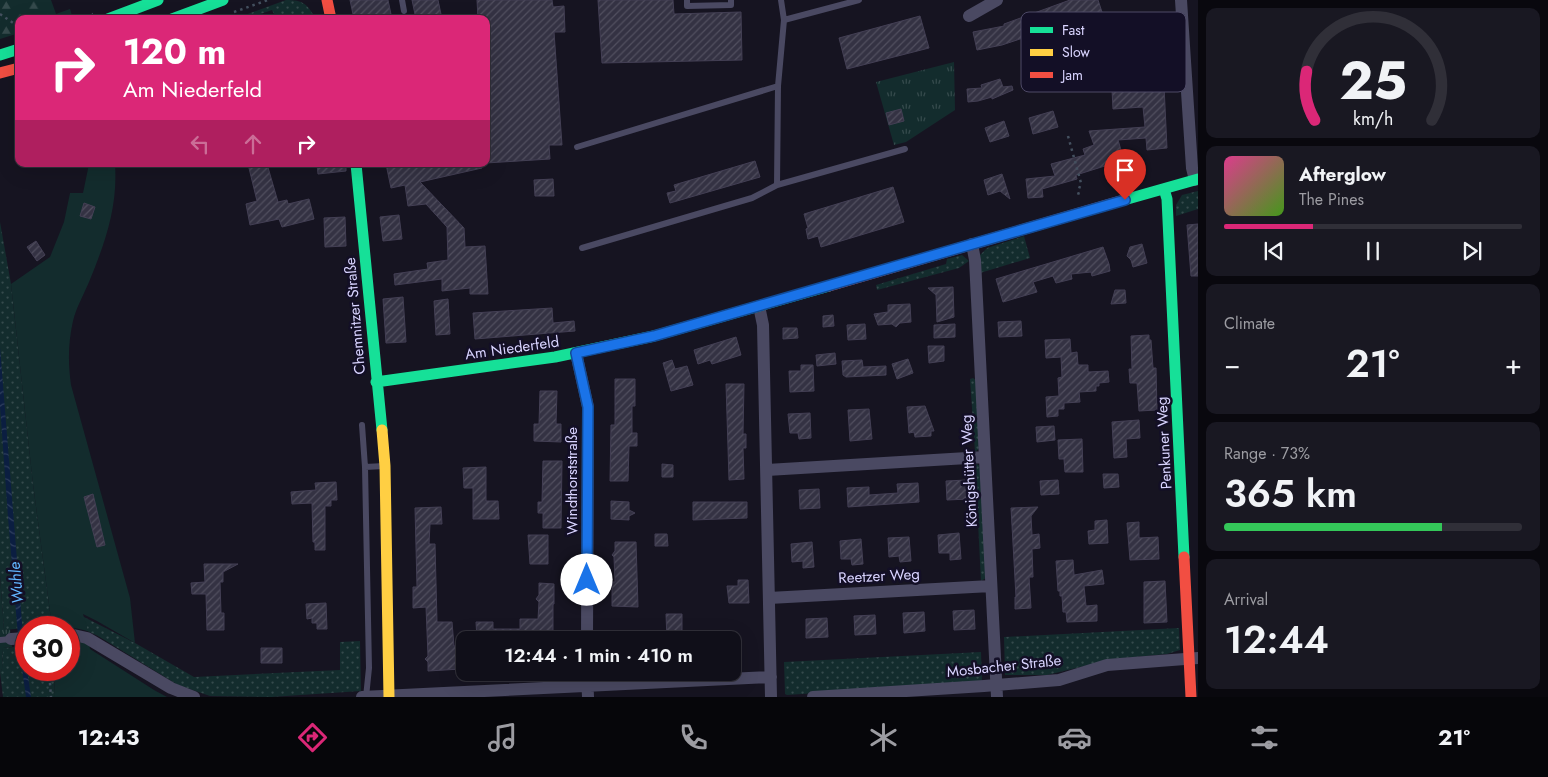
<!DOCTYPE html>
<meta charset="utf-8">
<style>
:root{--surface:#100f19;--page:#191822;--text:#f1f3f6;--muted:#9c9ca2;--line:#302f38;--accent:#db2777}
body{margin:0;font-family:Jost,sans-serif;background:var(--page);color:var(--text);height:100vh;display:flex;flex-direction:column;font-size:19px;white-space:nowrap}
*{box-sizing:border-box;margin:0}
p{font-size:16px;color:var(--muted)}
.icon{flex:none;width:28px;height:28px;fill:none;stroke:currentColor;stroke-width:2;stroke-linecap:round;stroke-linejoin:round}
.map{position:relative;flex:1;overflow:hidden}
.panel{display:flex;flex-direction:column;gap:8px;padding:8px;background:#09080e;width:350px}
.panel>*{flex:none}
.banner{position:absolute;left:15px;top:15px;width:475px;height:152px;border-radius:10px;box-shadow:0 5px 20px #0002,0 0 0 1px var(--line);background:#db2777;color:#fff;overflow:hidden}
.speed{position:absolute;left:15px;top:616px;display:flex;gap:10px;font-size:25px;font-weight:700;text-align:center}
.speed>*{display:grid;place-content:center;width:65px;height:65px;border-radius:50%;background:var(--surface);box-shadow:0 5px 20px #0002,0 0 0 1px var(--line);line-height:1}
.speed .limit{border:8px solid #d22;background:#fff;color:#111}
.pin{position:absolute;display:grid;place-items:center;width:42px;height:42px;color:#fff;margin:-51px -21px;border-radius:50% 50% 50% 0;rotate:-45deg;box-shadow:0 0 5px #0007}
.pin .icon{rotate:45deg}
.me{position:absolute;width:55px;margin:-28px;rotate:0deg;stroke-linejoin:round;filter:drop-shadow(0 0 4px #0008)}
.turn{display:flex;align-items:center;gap:18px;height:105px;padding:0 25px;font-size:22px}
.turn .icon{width:65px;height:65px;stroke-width:2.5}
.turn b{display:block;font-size:35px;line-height:42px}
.lanes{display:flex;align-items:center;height:48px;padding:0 25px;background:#0003;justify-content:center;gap:25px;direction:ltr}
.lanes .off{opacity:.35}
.big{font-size:38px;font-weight:600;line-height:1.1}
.panel .tile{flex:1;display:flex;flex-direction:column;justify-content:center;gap:8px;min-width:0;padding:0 18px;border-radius:10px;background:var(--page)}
.panel .dial{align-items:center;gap:0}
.dial svg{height:130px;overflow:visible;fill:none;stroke:var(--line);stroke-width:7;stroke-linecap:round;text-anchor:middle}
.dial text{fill:var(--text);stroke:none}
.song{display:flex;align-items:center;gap:15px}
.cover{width:60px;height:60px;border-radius:8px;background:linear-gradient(135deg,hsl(330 70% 55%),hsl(100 70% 35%))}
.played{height:5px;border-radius:2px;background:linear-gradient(90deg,var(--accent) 30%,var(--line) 30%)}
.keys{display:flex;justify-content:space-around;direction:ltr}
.heat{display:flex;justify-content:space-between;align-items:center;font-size:28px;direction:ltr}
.charge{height:8px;border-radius:4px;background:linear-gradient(90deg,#34c759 73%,var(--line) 0)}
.trip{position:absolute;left:456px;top:631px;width:285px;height:50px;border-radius:10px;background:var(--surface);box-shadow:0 5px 20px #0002,0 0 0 1px var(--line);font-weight:600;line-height:50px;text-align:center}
.menu{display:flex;height:80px;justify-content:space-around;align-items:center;background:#06060a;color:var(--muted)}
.menu .icon{width:35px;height:35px}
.menu .current{color:var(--accent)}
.menu b{font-size:22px;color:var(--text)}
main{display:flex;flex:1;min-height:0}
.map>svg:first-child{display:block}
.grass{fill:url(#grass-dots)}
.forest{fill:url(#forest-firs)}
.park{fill:url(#park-tufts)}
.garden{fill:#132c2d}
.water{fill:url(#water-waves)}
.building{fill:url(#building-hatch);stroke:#433f54}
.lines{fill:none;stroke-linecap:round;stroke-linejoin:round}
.path{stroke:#44505f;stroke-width:2.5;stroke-dasharray:2.5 4;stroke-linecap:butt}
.lane{stroke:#4a4962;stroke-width:6}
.street{stroke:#4a4962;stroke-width:12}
.fast{stroke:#16e098;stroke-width:11}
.slow{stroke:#ffcf43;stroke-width:11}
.jam{stroke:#f24e42;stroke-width:11}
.route-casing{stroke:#114b97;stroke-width:12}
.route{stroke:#1a73e8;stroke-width:9}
.labels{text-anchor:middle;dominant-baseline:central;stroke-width:5;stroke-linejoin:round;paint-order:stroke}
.street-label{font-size:15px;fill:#d9d4ff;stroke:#130f26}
.water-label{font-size:16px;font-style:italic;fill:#62b6ff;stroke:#130f26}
.key{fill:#130f26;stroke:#4e4a67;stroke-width:1}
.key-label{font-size:14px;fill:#d9d4ff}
</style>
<main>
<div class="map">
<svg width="1198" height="697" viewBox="0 0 1198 697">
<defs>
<pattern id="grass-dots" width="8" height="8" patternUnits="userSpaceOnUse" patternTransform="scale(1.25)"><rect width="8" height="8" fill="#132c2d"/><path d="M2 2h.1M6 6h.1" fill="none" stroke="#354a4c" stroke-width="1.8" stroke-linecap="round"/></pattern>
<pattern id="forest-firs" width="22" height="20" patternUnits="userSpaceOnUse" patternTransform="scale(1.25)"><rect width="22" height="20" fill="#132c2d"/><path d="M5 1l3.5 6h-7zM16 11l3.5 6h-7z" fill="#354a4c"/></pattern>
<pattern id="park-tufts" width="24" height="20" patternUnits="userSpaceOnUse" patternTransform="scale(1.25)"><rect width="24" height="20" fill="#132c2d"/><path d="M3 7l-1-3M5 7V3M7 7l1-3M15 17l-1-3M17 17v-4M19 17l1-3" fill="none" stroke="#354a4c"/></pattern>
<pattern id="water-waves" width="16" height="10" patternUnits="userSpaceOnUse" patternTransform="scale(1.25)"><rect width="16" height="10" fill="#0b1e41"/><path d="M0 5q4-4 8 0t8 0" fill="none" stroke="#2e3e5e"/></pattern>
<pattern id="building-hatch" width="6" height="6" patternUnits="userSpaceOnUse" patternTransform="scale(1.25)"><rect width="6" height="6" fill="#343243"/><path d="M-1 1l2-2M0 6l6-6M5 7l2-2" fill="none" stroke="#514f5f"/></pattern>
</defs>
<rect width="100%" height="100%" fill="#161421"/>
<path class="grass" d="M286 0C304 0 307 4 316 19 303 19 290 16 276 18L272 10 246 19H234Z
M1198 191V209L1176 216V205L1182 195Z
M0 222 11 284 33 484 52 627 26 628 4 630 0 575Z
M1024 236 1030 258 980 273V255L987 248Z
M962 255 969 261 959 268 877 290 876 285 946 264 947 259Z
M973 378 976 380 980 448 975 452 970 379Z
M975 463 980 466 986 578 981 581Z
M80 615 135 643 194 677 340 670V642L360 641 361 691 271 697 210 696 178 685 98 636 85 630 72 626Z
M1179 628 1180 650 1167 654 1114 659 1047 675H1005L1004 637Z
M26 646V670H55L54 697H3L0 672 2 669 3 648Z
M981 652 982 682 787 695 785 694 784 662Z"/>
<path class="forest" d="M0 0H51L56 14 70 9 72 16 65 19H19V33L0 39Z"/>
<path class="park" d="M954 62 955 110 906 142 894 145 876 82Z
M0 576 4 630 10 629 12 647 3 648 2 669 0 672Z"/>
<path class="garden" d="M89 164H115C118 207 105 243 89 282 84 294 76 308 73 321 68 343 68 363 71 385L130 598 135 643 97 621 83 614 88 631 70 627H52L33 484 11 284 50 257 64 222 70 193H83Z
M69 638 89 644 90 649 154 690 167 697H54L55 670H69Z"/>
<path class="water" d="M0 347 24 648 31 697H26L19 648 8 517 0 406Z"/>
<path class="building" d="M350 0H388L392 19H354Z
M412 0H438L442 19H416Z
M477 0H552L553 7 564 6 565 32H554L562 145H549L550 159 486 163V19H478Z
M598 0H673L674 14 741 12 742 60 602 63Z
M1070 0H1098L1103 15 1085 21 1082 12 1055 25 1049 26 1047 21 1026 28 1029 36 1002 45 977 50 973 32 1004 26V24Z
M920 16 929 48 847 69 839 38Z
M1000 79 1003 87 1012 86 1013 90 992 99V97L978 101 968 102 967 89 982 88 981 85Z
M1164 86 1167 148 1147 150 1146 138 1118 140 1124 160 1076 175 1077 179 1042 189 1043 197 1028 198 1026 179 1055 176 1051 164 1085 155 1083 149 1094 145 1089 131 1145 127 1143 107 1113 109 1112 90Z
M901 109 904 121 889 125 886 113Z
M1053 111 1058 127 1033 134 1029 118Z
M1004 121 1009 136 990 142 985 128Z
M755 161 760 177 670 203 667 193 676 191 674 185Z
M248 164H267L278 202 287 200 288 204 309 199 314 219 282 227 279 219 250 225 246 204 257 201Z
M317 164H346V171L318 174Z
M386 164H481L482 168 420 182 464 228 465 247 485 246 488 294H470V288L442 291V279L395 285 394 274 428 269 427 263 448 260 447 227 426 204 408 206 405 185 391 188Z
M1002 174 1010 199 1000 191 988 195 984 180Z
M553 179 554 196H535L534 180Z
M893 187 904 222 821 247 818 236 808 239 806 229 808 228 804 214Z
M84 203 95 207 91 219 80 216Z
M399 215 402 239 383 241 380 217Z
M345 217 346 246 325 247 324 218Z
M1198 224V276H1191L1187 225Z
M36 241 45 255 37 261 27 247Z
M1142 244 1147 263 1133 267 1131 260 1127 256 1130 247Z
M1103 247 1109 264 1110 271 1092 276 1091 272 1071 274 1072 279 1056 283 1053 276 1033 282 1037 292 1003 302 996 279Z
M953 287 954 317 937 322 936 295 928 288Z
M1115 290H1125L1126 303 1111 304Z
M403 297 406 342 386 343 383 299Z
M448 299 450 334 436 335 434 301Z
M910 304 911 322 900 323 896 327 892 324 878 325 874 314 888 312V305Z
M552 308 553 323 574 321 575 331 475 339 473 313Z
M833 315 834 326 823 327V316Z
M1021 321 1022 336 999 337 998 322Z
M865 324 866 339 848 340 847 325Z
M955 324V337L934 338V325Z
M783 328H797L798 338 783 339Z
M1149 335V340H1151L1153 368H1156L1157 410 1139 411 1137 383H1130L1129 369H1132L1131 336Z
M736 337 741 355 712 364 710 360 698 364 694 350Z
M1070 339 1071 353 1077 352 1078 365H1088V372L1108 371 1109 382 1099 383V386H1096V391L1079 392 1080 402 1064 403V409H1058V416L1047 417 1046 397 1059 396 1058 378 1062 377 1061 357 1046 358 1045 340Z
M928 346H944V361L929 363Z
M835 353 836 364 817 366 816 355Z
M908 359 913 373 897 379 892 364Z
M672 360 675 369 687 366 693 385 671 391 663 363Z
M862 360 863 367 886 366V375L846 377 843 375 842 361Z
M801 365H813L814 391 790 392 789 371H801Z
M615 379H635V406H632V433H637V446H629L628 481H610L611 425H615Z
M726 384H744L743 434H746V448H743L744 479 729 480Z
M540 391H557L556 424H561V442L534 441V424H539Z
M925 406 934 431H931V436L915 437 914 432 909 433 907 407Z
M869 409 872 439 850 441 848 410Z
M810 413 811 438 799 439 798 433H790L788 414Z
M1139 420 1140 438 1126 439 1127 457 1114 458 1112 422Z
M1054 426 1055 440 1037 442 1036 427Z
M1082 439 1083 472H1065L1064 459H1059L1058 440Z
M543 461H562L561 528H543V513H538V502H542Z
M662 464 673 465V477H662Z
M486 467V501H498L499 519H473V488H464L463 468Z
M1103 474H1118L1119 487 1104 488Z
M967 480 969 499 947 500 946 481Z
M1058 480 1059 494 1041 495 1040 481Z
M336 482 337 500H331V506H325V550H315V542H313L312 503 292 504 291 492 316 490 315 483Z
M918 483 919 502 848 507 847 488 869 487V495L898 493 897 484Z
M819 489 820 508 800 509 799 490Z
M93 494 105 545 97 547 84 497Z
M611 501 629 502V510L635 513 629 516V520L611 519Z
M693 502H747V518L693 520Z
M441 507 442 524H430L429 544H435L437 622H452L454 646H460L461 669 428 671V662L425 659 428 656 426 607 413 608V587H417L415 508Z
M1038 507 1031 516 1032 535 1039 534 1040 548 1032 549 1033 577H1029L1031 608 1015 609V597H1016L1011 508Z
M1107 520 1108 543 1089 544 1088 531 1095 530V521Z
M1139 522V538L1158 537 1159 559 1130 560 1127 523Z
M959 533 961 559 950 560V553H939L938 535Z
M655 534H667L668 546H655Z
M528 535H548V564H530Z
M909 537 911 561 900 562 899 556 889 557 888 538Z
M861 539 863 564 852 565 851 559H841L840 541Z
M615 542H636L638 607 612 606V582H615L614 557 612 555 615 551Z
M812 542 814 567 803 568V561L792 562 791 544Z
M1073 560 1074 575 1102 570 1104 584 1084 586 1086 606 1097 605V621L1067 622 1066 612H1063L1062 596H1060V591H1058L1056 561Z
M204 564H238L223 572V582H220L221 613H224V630H207L206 594H192L191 583 205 582Z
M738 580H748L749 603H729L727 586H738Z
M1165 581 1167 622 1144 623V582Z
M539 583 554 584V604H553V640L477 639 476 622H493V629H520V619H538L539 602 536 599 539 595Z
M326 603 327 629H317V623H312V618L307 619 306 604Z
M974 610 975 629 954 630 953 611Z
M924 612 925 631 904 633 903 613Z
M666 614H682V640H667Z
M875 615 876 634 855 635 854 616Z
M827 618 828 637 806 638V619Z
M261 648H282V663H261Z"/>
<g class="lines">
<path class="path" d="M234 12 268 0
M0 14 19 27
M80 19 93 14
M1068 136 1081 183 1078 192 1080 198
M49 670 51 697"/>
<path class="lane" d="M402 0 404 11
M687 0V6L731 5V0
M784 20 859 0
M577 147 778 86
M777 185 778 86 784 20 781 0
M582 248 752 198 777 185 905 149
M362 425 365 467
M0 640 11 639
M366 697 369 668 365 467 384 466"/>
<path class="street" d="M1181 0 1192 168 1195 180
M969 16 997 0
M972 244 975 260 997 697
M759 306 763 325 771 697
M576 353 588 407 587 640
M767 470 984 457
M769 598 991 586
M69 634 87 638 171 688 194 697
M11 639 26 638
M587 672 588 697
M362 697 771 677
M813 697 984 686 1059 680 1107 665 1198 658"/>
<path class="fast" d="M108 19 158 0
M172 19 223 0
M0 55 19 49
M356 164 382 430
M1164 189 1167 199 1184 557
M1124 200 1198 179
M376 382 555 357 654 336 829 286"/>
<path class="slow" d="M382 430 385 466 389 697"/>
<path class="jam" d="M327 0 331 19
M0 73 19 68
M829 286 1124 200
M1184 557 1191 697"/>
</g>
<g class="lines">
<g class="route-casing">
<path id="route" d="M587 580 588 407 576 353 654 336 1125 200"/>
</g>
<use href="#route" class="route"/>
</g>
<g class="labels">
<g class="street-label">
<text transform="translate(355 316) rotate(-95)">Chemnitzer Straße</text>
<text transform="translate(512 348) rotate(-8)">Am Niederfeld</text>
<text transform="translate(1164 443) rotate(-93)">Penkuner Weg</text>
<text transform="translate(969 471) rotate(-93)">Königshütter Weg</text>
<text transform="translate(572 481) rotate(-90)">Windthorststraße</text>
<text transform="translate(879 576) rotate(-3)">Reetzer Weg</text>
<text transform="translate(1004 666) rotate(-6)">Mosbacher Straße</text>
</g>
<g class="water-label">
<text transform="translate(16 583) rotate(-95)">Wuhle</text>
</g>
</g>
<rect x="1021" y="12" width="165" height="80" rx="8" class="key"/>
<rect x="1030" y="27" width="23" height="6" fill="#16e098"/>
<rect x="1030" y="49" width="23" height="7" fill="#ffcf43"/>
<rect x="1030" y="72" width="23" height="6" fill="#f24e42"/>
<g class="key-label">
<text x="1062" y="35">Fast</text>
<text x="1062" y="57">Slow</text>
<text x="1062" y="80">Jam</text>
</g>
</svg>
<div class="speed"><div class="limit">30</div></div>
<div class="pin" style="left:1125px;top:200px;background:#d93025"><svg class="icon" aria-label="arrive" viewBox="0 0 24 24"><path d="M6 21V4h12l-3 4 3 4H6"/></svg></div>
<svg class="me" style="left:587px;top:580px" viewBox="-20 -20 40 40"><circle r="19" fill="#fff"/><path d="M0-13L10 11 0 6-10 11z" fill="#1a73e8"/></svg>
<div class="trip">12:44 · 1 min · 410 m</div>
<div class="banner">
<div class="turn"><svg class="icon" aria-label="right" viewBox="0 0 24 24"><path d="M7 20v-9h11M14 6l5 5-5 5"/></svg><div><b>120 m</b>Am Niederfeld</div></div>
<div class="lanes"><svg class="icon off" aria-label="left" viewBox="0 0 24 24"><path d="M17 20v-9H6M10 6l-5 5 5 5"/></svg><svg class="icon off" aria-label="ahead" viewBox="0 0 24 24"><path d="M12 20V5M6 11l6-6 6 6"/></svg><svg class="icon" aria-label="right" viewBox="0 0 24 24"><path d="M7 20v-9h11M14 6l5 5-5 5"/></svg></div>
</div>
</div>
<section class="panel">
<div class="tile dial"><svg viewBox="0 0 100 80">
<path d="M14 69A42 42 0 1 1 86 69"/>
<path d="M14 69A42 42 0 0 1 9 39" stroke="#db2777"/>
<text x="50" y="56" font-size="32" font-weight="700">25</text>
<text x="50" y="72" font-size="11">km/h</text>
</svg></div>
<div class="tile">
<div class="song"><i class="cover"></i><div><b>Afterglow</b><p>The Pines</p></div></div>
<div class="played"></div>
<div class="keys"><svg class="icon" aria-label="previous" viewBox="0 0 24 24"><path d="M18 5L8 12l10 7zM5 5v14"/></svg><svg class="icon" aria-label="pause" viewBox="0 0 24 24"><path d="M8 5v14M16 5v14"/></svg><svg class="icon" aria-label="next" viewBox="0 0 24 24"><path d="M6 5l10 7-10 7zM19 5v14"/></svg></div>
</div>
<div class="tile"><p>Climate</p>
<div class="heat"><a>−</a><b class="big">21°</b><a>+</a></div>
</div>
<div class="tile"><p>Range · 73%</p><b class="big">365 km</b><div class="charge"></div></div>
<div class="tile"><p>Arrival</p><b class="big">12:44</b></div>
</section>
</main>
<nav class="menu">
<b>12:43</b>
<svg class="icon current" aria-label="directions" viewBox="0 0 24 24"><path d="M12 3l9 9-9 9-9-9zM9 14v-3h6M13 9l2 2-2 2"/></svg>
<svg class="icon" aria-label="music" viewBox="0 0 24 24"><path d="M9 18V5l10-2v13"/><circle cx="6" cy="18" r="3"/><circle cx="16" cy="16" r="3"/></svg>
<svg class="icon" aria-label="phone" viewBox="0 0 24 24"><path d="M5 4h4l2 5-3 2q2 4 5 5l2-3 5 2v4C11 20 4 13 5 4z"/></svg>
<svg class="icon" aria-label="climate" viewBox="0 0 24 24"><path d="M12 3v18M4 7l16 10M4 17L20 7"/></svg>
<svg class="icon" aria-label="car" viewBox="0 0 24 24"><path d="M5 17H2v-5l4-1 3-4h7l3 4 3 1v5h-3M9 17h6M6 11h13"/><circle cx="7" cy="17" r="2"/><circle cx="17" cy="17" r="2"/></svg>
<svg class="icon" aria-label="filters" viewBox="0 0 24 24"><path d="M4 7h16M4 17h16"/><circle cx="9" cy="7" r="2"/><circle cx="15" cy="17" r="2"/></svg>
<b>21°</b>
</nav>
